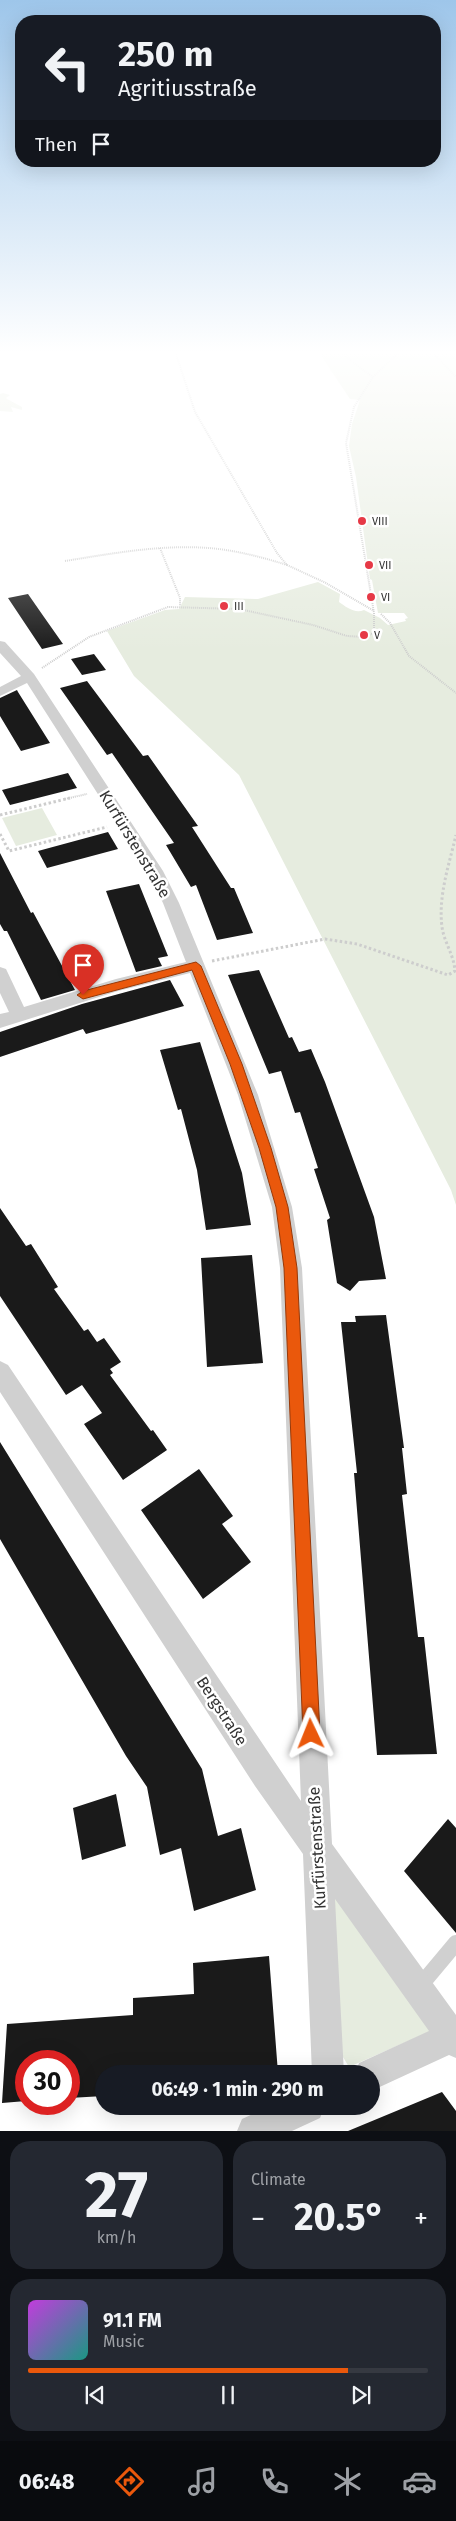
<!DOCTYPE html>
<meta charset="utf-8">
<style>
:root{--surface:#171b24;--page:#242831;--text:#f1f3f6;--muted:#9ea1a6;--line:#363941;--accent:#ea580c}
body{margin:0;font-family:"Fira Sans",sans-serif;background:var(--page);color:var(--text);height:100vh;display:flex;flex-direction:column;font-size:19px;white-space:nowrap}
*{box-sizing:border-box;margin:0}
p{font-size:16px;color:var(--muted)}
.icon{flex:none;width:28px;height:28px;fill:none;stroke:currentColor;stroke-width:2;stroke-linecap:round;stroke-linejoin:round}
.map{position:relative;height:2131px;overflow:hidden}
.details{display:flex;flex-direction:column;gap:10px;padding:10px;background:#0d0f14;flex:1}
.details>*{flex:none}
.top-card{position:absolute;left:15px;top:15px;width:426px;height:152px;border-radius:20px;box-shadow:0 5px 20px #0002;background:#171b24;color:var(--text);overflow:hidden}
.speed{position:absolute;left:15px;top:2050px;display:flex;gap:10px;font-size:25px;font-weight:700;text-align:center}
.speed>*{display:grid;place-content:center;width:65px;height:65px;border-radius:50%;background:var(--surface);box-shadow:0 5px 20px #0002;line-height:1}
.speed .limit{border:8px solid #d22;background:#fff;color:#111}
.pin{position:absolute;display:grid;place-items:center;width:42px;height:42px;color:#fff;margin:-51px -21px;border-radius:50% 50% 50% 0;rotate:-45deg;box-shadow:0 0 5px #0007}
.pin .icon{rotate:45deg}
.me{position:absolute;width:55px;margin:-28px;rotate:358deg;stroke-linejoin:round;filter:drop-shadow(0 0 4px #0008)}
.turn{display:flex;align-items:center;gap:18px;height:105px;padding:0 20px;font-size:22px}
.turn .icon{width:65px;height:65px;stroke-width:2.5}
.turn b{display:block;font-size:35px;line-height:42px}
.then{display:flex;align-items:center;height:48px;padding:0 20px;background:#0003;gap:10px;font-size:19px}
.big{font-size:38px;font-weight:700;line-height:1.1}
.details .tile{flex:1;display:flex;flex-direction:column;justify-content:center;gap:8px;min-width:0;padding:0 18px;border-radius:20px;background:var(--page)}
.details .dial{align-items:center;gap:0}
.dial b{font-size:65px;line-height:1}
.song{display:flex;align-items:center;gap:15px}
.cover{width:60px;height:60px;border-radius:8px;background:linear-gradient(135deg,hsl(290 70% 55%),hsl(170 70% 35%))}
.played{height:5px;border-radius:2px;background:linear-gradient(90deg,var(--accent) 80%,var(--line) 80%)}
.keys{display:flex;justify-content:space-around;direction:ltr}
.heat{display:flex;justify-content:space-between;align-items:center;font-size:28px;direction:ltr}
.details .tiles{flex:1;display:grid;gap:10px;grid-template-columns:1fr 1fr}
.tile:last-child{grid-column:span 2}
.trip{position:absolute;left:95px;top:2065px;width:285px;height:50px;border-radius:25px;background:var(--surface);box-shadow:0 5px 20px #0002;font-weight:700;line-height:50px;text-align:center}
.tab-bar{display:flex;height:80px;justify-content:space-around;align-items:center;background:#090b0e;color:var(--muted)}
.tab-bar .icon{width:35px;height:35px}
.tab-bar .selected{color:var(--accent)}
.tab-bar b{font-size:22px;color:var(--text)}
.map>svg:first-child{display:block}
.green{fill:#e6ecdf}
.building{fill:#1a1a1a}
.lines{fill:none;stroke-linecap:round;stroke-linejoin:round}
.path-far1{stroke:#cdcdcd;stroke-width:2;stroke-dasharray:1 1;stroke-linecap:butt}
.path{stroke:#cdcdcd;stroke-width:3;stroke-dasharray:2.5 2.5;stroke-linecap:butt}
.service{stroke:#d0d0d0;stroke-width:16}
.minor{fill:#d0d0d0;fill-rule:evenodd}
.route{fill:#ea580c;stroke:#983908}
.poi-dot{fill:#e63946;stroke:#fff;stroke-width:2}
.labels{text-anchor:middle;dominant-baseline:central;stroke-width:5;stroke-linejoin:round;paint-order:stroke}
.far-poi-label{font-size:11px;fill:#333;stroke:#fff;text-anchor:start}
.near-street-label{font-size:16px;fill:#333;stroke:#fff}
</style>
<div class="map">
<svg width="456" height="2131" viewBox="0 0 456 2131">
<rect width="100%" height="100%" fill="#fff"/>
<path class="green" d="M320 354H456V1205L451 1190 239 775 134 676 107 631 165 610 179 609 185 597 258 599 318 582 340 594 339 602C346 607 355 614 364 610L380 618 388 625 406 621 405 619 408 618 404 613H378L372 580 370 579 356 477 349 446 352 424 360 400 350 399Z
M3 393 10 395 6 398 7 399 22 407V410L11 407 13 412 0 411V394Z
M42 808 57 835 16 846 2 818Z
M324 1877 431 2031 349 2067 337 2047Z"/>
<path class="building" d="M28 594 44 617 63 644 42 649 8 598Z
M94 654 106 670 82 675 71 659Z
M87 681 143 756 148 755 198 826 192 827 231 888H234L253 933 217 940 196 885 191 887 166 845 174 843 112 753 107 755 60 688Z
M17 690 18 692 50 743 21 751 0 716V698Z
M68 773 77 788 10 805 2 790Z
M108 832 118 849 47 868 38 851Z
M0 853 31 913 33 912 75 990 41 1000 7 931H4L0 924Z
M139 884 168 956 158 958 162 966 136 972 106 891Z
M259 970 289 1038 292 1037 299 1052 311 1049 325 1082 374 1217 386 1279 359 1281 350 1291 337 1283 327 1220 330 1218 314 1169 318 1168 300 1112 295 1113 281 1071 269 1074 228 975Z
M170 980 184 1006 86 1034 83 1029 0 1057V1032L82 1004Z
M200 1042 242 1173 251 1225 206 1230 197 1170 181 1109 178 1110 160 1050Z
M0 1208 26 1246 31 1244 58 1287 54 1289 84 1331 88 1329 97 1342 104 1338 121 1362 110 1369 113 1373 110 1375 151 1431 153 1430 167 1450 123 1480 84 1424 102 1413 82 1385 66 1395 0 1296Z
M252 1255 263 1363 207 1367 201 1258Z
M386 1315 404 1448H402L407 1494 402 1495 418 1637H424L437 1754 377 1755 354 1473H357L341 1322H356L355 1316Z
M0 1442 202 1769 218 1836 241 1828 256 1890 194 1911 181 1848 160 1855 147 1787 126 1756 0 1539Z
M199 1469 233 1516 222 1524 251 1562 203 1599 141 1510Z
M116 1794 126 1846 82 1860 73 1808Z
M448 1819 456 1828V1933L404 1871Z
M269 1956 278 2073 104 2074V2096L69 2098V2061H26V2101L2 2103 7 2024 133 2015V1998L194 1994 193 1963Z
M442 2092 456 2111V2131H348Z"/>
<g class="lines">
<path class="path-far1" d="M345 354 348 359 373 377
M434 354 456 377
M160 548 180 598V606
M65 561C115 553 168 543 219 549 242 552 265 558 287 565L277 553 195 412 176 354
M287 565 326 583 374 611
M381 614 390 623 409 656 456 693
M42 668 89 637 168 607 239 609 313 625 347 636 363 637 374 633V613L346 443 354 407 373 377 397 354
M65 799 87 794"/>
<path class="path" d="M0 815 70 798
M0 834 9 851 107 827
M212 961 325 939 357 944 448 975 455 971C454 955 444 942 442 927 438 896 449 865 456 835"/>
<path class="service" d="M420 1986 456 1943"/>
<path class="minor" d="M0 641 5 642 34 674 163 871 179 903 258 1095 292 1207 302 1268 332 1844 456 2015V2058L449 2055 371 2091V2074H355L359 2063 429 2031 335 1899 344 2074H312L303 1854 255 1786 0 1392V1361L8 1365 301 1801 280 1268 272 1207 238 1095 190 973 118 991 0 1028V1014L9 1012 0 993V967L6 969 24 1007 116 979 186 962 163 903 147 871 27 683 0 696V687L21 676 0 653Z
M270 2106H325L320 2118 292 2131H237L242 2119Z"/>
</g>
<linearGradient id="sky" x2="0" y2="1"><stop stop-color="#9ec6ea"/><stop offset="0.54" stop-color="#fff"/><stop offset="1" stop-color="#fff" stop-opacity="0"/></linearGradient>
<rect width="456" height="652" fill="url(#sky)"/>
<path class="route" d="M196 962 201 966 242 1064 271 1148 288 1207 297 1268 320 1734 317 1740 311 1743 305 1740 303 1734 284 1268 276 1207 259 1148 230 1064 192 970 83 999 77 995 83 991Z"/>
<g class="poi-dot">
<circle cx="362" cy="521" r="5"/>
<circle cx="369" cy="565" r="5"/>
<circle cx="371" cy="597" r="5"/>
<circle cx="224" cy="606" r="5"/>
<circle cx="364" cy="635" r="5"/>
</g>
<g class="labels">
<g class="far-poi-label">
<text x="372" y="521">VIII</text>
<text x="379" y="565">VII</text>
<text x="381" y="597">VI</text>
<text x="234" y="606">III</text>
<text x="374" y="635">V</text>
</g>
<g class="near-street-label">
<text transform="translate(135 844) rotate(59)">Kurfürstenstraße</text>
<text transform="translate(222 1711) rotate(57)">Bergstraße</text>
<text transform="translate(317 1848) rotate(-93)">Kurfürstenstraße</text>
</g>
</g>
</svg>
<div class="speed"><div class="limit">30</div></div>
<div class="pin" style="left:83px;top:995px;background:#d93025"><svg class="icon" aria-label="arrive" viewBox="0 0 24 24"><path d="M6 21V4h12l-3 4 3 4H6"/></svg></div>
<svg class="me" style="left:311px;top:1734px" viewBox="-20 -20 40 40"><path d="M0-17L14 15 0 8-14 15z" fill="#ea580c" stroke="#fff" stroke-width="4"/></svg>
<div class="trip">06:49 · 1 min · 290 m</div>
<div class="top-card">
<div class="turn"><svg class="icon" aria-label="left" viewBox="0 0 24 24"><path d="M17 20v-9H6M10 6l-5 5 5 5"/></svg><div><b>250 m</b>Agritiusstraße</div></div>
<div class="then">Then<svg class="icon" aria-label="arrive" viewBox="0 0 24 24"><path d="M6 21V4h12l-3 4 3 4H6"/></svg></div>
</div>
</div>
<section class="details">
<div class="tiles">
<div class="tile dial"><b>27</b><p>km/h</p></div>
<div class="tile"><p>Climate</p>
<div class="heat"><a>−</a><b class="big">20.5°</b><a>+</a></div>
</div>
<div class="tile">
<div class="song"><i class="cover"></i><div><b>91.1 FM</b><p>Music</p></div></div>
<div class="played"></div>
<div class="keys"><svg class="icon" aria-label="previous" viewBox="0 0 24 24"><path d="M18 5L8 12l10 7zM5 5v14"/></svg><svg class="icon" aria-label="pause" viewBox="0 0 24 24"><path d="M8 5v14M16 5v14"/></svg><svg class="icon" aria-label="next" viewBox="0 0 24 24"><path d="M6 5l10 7-10 7zM19 5v14"/></svg></div>
</div>
</div>
</section>
<nav class="tab-bar">
<b>06:48</b>
<svg class="icon selected" aria-label="directions" viewBox="0 0 24 24"><path d="M12 3l9 9-9 9-9-9zM9 14v-3h6M13 9l2 2-2 2"/></svg>
<svg class="icon" aria-label="music" viewBox="0 0 24 24"><path d="M9 18V5l10-2v13"/><circle cx="6" cy="18" r="3"/><circle cx="16" cy="16" r="3"/></svg>
<svg class="icon" aria-label="phone" viewBox="0 0 24 24"><path d="M5 4h4l2 5-3 2q2 4 5 5l2-3 5 2v4C11 20 4 13 5 4z"/></svg>
<svg class="icon" aria-label="climate" viewBox="0 0 24 24"><path d="M12 3v18M4 7l16 10M4 17L20 7"/></svg>
<svg class="icon" aria-label="car" viewBox="0 0 24 24"><path d="M5 17H2v-5l4-1 3-4h7l3 4 3 1v5h-3M9 17h6M6 11h13"/><circle cx="7" cy="17" r="2"/><circle cx="17" cy="17" r="2"/></svg>
</nav>
